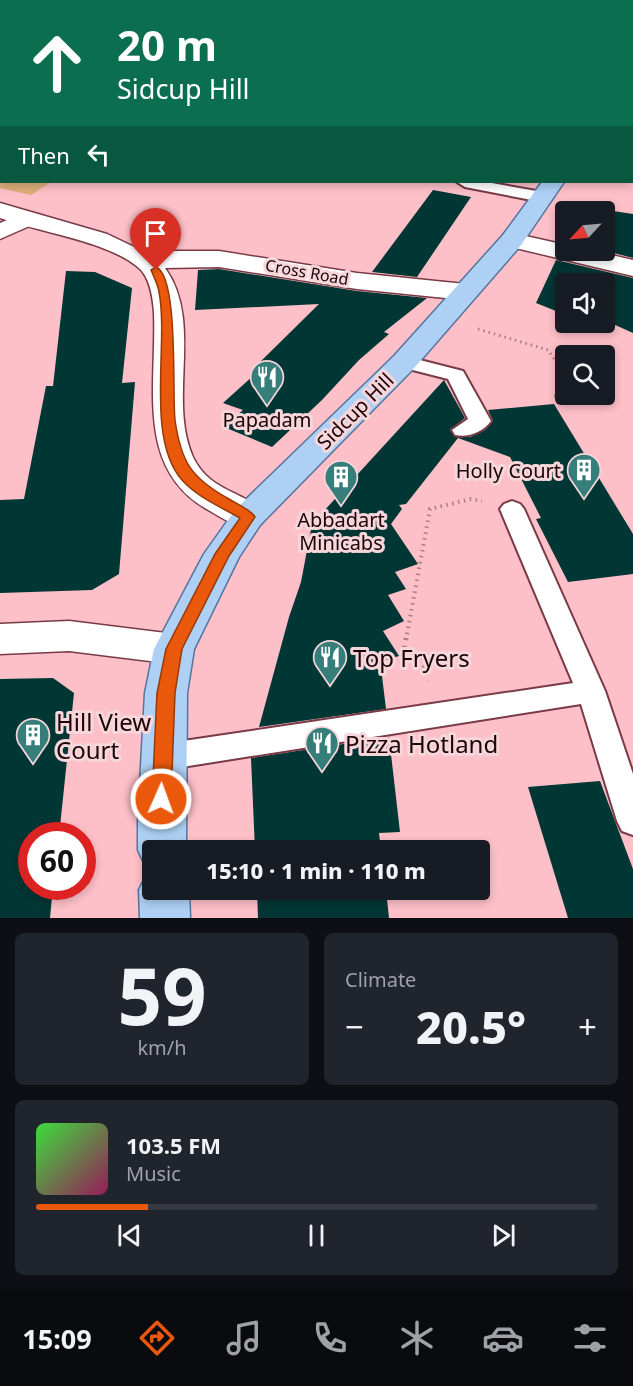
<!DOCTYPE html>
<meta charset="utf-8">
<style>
:root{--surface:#171b24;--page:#20242c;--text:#f1f3f6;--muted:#9ea1a6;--line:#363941;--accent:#ea580c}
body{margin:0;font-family:"Noto Sans",sans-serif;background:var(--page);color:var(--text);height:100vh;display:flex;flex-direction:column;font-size:22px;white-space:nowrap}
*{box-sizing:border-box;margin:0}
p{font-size:20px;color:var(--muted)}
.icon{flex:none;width:33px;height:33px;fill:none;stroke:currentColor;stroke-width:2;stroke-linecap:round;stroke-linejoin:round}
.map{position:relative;height:918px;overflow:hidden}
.drawer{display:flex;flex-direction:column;gap:15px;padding:15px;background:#0d0f14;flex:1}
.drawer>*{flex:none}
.hud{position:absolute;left:0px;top:0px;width:633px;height:183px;box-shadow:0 3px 9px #0003;background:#0b6e4f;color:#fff;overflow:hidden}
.needle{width:39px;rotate:244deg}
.buttons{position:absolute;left:555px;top:201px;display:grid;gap:12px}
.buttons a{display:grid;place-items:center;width:60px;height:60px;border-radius:6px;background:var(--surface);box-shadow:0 3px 9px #0003;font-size:30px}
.speed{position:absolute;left:18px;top:822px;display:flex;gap:12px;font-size:30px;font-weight:700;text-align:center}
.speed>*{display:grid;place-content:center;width:78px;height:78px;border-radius:50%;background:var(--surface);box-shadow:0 3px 9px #0003;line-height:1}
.speed .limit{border:9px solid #d22;background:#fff;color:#111}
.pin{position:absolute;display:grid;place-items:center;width:51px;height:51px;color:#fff;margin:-62px -26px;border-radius:50% 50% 50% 0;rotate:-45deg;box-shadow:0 0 6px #0007}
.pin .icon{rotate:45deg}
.me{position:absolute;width:66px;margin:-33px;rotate:2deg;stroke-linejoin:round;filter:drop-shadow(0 0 4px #0008)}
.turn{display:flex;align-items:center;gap:21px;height:126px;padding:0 18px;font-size:27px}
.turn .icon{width:78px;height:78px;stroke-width:2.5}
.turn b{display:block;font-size:42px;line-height:51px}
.then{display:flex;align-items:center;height:57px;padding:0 18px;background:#0003;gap:12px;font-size:22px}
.big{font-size:45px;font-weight:800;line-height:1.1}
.drawer .card{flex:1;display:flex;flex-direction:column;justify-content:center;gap:9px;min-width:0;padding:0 21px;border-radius:9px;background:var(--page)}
.drawer .dial{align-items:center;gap:0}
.dial b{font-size:78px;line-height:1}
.song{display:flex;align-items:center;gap:18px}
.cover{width:72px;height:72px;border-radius:9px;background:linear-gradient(135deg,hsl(120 70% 55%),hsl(330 70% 35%))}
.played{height:6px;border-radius:3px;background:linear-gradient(90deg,var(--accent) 20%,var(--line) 20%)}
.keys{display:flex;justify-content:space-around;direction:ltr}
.heat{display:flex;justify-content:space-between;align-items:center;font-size:33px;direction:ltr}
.drawer .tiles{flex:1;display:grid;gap:15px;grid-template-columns:1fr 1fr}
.card:last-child{grid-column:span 2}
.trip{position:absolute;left:142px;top:840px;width:348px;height:60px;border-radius:6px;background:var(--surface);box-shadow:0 3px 9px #0003;font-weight:800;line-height:60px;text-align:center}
.menu{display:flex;height:96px;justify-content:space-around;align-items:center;background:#090b0e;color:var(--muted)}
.menu .icon{width:42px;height:42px}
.menu .on{color:var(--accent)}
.menu b{font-size:27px;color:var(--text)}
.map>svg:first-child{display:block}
.green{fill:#dcae7a}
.building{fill:#003634}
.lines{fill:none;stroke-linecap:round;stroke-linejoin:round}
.lane-casing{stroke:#793a45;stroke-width:4}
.street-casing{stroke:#793a45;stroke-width:3}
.secondary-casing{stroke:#793a45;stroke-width:3}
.primary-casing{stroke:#57749c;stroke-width:3}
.path-far2{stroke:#ad7d84;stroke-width:3;stroke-dasharray:1.5 4;stroke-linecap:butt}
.path-far1{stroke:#ad7d84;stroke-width:4;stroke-dasharray:1.5 4.5;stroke-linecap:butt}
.path{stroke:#ad7d84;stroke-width:5;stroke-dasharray:2 6;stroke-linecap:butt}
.lane{fill:#fff;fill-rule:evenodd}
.street{fill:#fff;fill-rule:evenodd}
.secondary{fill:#fff;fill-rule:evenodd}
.primary{fill:#add0f4;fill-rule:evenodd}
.route{fill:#ea580c;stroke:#983908;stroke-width:1.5}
.labels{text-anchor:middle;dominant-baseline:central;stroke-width:6;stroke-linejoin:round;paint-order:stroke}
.far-street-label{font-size:16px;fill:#1b0408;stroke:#f6d6da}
.street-label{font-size:20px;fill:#1b0408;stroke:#f6d6da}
.poi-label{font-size:20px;fill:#1b0408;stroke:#f6d6da}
.near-poi-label{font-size:24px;fill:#1b0408;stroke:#f6d6da;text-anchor:start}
</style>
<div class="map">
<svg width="633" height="918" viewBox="0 0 633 918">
<rect width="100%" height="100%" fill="#fdbfc8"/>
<path class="green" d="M0 160 2 182H51L31 195 0 188Z"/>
<path class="building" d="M433 190 471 197 417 277 372 272Z
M593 208 633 214V258L602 250H604V212H589Z
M556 260 633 278V333L613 324 603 331 582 322H604V284H566V315L536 303Z
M219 269 357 291 427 298 384 332 389 334 359 360 322 400 272 447 224 427 243 410 223 403 264 366 258 364 319 304 195 310 198 270Z
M66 271 95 272 132 288 122 383 135 382 119 574 92 590 0 593V500L24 499 46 386H53Z
M444 380 465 418 450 430 455 437H470L485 430 493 421 488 410 554 404 633 534V574L568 582 536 519 541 518 510 457 458 438 406 504 399 505 402 509 391 524 418 564 395 572 406 589 388 595 404 621 383 631 399 656 374 664 382 676 386 709 259 727 289 617 301 582 312 524Z
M53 678 74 693 59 836H32V886H53L50 918H0V679Z
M389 737 400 832 379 833 381 850H255L251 758Z
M600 781 633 869V918H568L528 787Z
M257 890H386L389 918H258Z"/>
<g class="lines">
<g class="lane-casing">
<path id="lane" d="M303 0H313L302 2Z
M426 0H436L425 2Z
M632 22H633V28H632Z
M457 182H486L542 192 550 197 542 202 465 187Z
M404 356 463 371 491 421C483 432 468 438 455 435L452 430 468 419 448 379 397 366 394 362 397 358Z
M512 501 520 504 524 509 605 691 633 774V835L622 831 617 821 581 704 163 770 152 766 148 757 152 748 163 744 573 683 500 509 504 504Z"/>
</g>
<g class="street-casing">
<path id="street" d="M0 130H2V142H0Z
M633 165V179H632V166Z
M26 212 34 214 38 219 34 224 0 239V223Z
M512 233 566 245V250H590L633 260V276L503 245 500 240 503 235Z
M69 621 174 634 188 638 194 649 188 660 174 664 69 651 0 654V624Z"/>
</g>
<g class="secondary-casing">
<path id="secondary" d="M0 203 107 234 153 256 173 251H219L357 273 465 284 474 286 478 292 474 298 465 300 357 289 219 267 165 268C204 322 167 399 193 457 211 495 249 490 266 517L260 525C241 531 227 521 210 511 134 470 157 386 154 313 153 300 151 281 141 270 113 242 38 232 0 218Z"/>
</g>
<g class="primary-casing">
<path id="primary" d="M542 182H564L521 245 414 368 260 525 239 557 194 649 187 693 186 850H153V868L145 865 138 850V821L145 693 154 649 204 554 236 509 394 356 503 235Z
M153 871V890H189L190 918H140L139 890 147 874Z"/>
</g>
<path class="path-far2" d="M478 329 548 350 566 376
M577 394V401
M554 396 568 394"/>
<path class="path-far1" d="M406 640 430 509 471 499 482 501"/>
<path class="path" d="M406 638 402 662 422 655 428 681"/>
<use href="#lane" class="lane"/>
<use href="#street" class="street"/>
<use href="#secondary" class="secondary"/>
<use href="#primary" class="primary"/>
</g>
<path class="route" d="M156 267C179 276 172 394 175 420 181 462 191 478 229 499 237 504 250 509 255 517L229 556 182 649 175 693 171 799 168 805 161 808 155 805 152 799 157 693 166 649 215 554 240 518C221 507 197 497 182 480 145 438 169 344 159 292 158 285 154 277 151 270Z"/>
<defs>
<g id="restaurant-pin" transform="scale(1.725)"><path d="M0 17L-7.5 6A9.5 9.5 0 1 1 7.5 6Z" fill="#367e7a" stroke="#f6d6da"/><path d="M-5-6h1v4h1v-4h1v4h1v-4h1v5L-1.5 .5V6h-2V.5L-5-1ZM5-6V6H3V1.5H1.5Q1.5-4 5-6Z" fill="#fff"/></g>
<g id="building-pin" transform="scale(1.725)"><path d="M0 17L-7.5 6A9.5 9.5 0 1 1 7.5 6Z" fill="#367e7a" stroke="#f6d6da"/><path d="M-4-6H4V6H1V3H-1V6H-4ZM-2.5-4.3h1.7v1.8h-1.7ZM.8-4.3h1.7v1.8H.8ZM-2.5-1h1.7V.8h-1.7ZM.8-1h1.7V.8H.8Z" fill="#fff"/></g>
</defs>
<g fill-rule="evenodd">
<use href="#restaurant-pin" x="267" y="377"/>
<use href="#building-pin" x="584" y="470"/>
<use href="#building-pin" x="341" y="477"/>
<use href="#restaurant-pin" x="330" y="657"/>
<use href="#building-pin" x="33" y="735"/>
<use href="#restaurant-pin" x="322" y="743"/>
</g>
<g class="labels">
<g class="far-street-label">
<text transform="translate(307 272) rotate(10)">Cross Road</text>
</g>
<g class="street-label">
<text transform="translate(355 411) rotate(-45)">Sidcup Hill</text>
</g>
<g class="poi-label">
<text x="267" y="419">Papadam</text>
<text x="561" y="470" text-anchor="end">Holly Court</text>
<text x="341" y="519">Abbadart<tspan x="341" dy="23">Minicabs</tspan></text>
</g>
<g class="near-poi-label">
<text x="353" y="657">Top Fryers</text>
<text x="56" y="721">Hill View<tspan x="56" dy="28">Court</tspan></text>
<text x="345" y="743">Pizza Hotland</text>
</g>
</g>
</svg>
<div class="buttons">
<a><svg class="needle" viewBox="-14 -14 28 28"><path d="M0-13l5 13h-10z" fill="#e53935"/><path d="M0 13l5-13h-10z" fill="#9ea1a6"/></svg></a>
<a><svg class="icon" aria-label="sound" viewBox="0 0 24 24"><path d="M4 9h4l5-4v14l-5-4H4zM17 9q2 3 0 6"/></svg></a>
<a><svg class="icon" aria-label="search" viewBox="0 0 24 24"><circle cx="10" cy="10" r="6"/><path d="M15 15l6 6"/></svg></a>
</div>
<div class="speed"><div class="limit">60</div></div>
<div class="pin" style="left:156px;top:270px;background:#d93025"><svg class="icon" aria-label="arrive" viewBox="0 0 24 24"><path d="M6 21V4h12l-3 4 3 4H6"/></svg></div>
<svg class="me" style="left:161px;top:799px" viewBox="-20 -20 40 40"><circle r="17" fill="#ea580c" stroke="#fff" stroke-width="3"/><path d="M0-11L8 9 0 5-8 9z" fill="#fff"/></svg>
<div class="trip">15:10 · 1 min · 110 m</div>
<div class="hud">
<div class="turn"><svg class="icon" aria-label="ahead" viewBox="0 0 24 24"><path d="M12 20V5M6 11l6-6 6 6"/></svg><div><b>20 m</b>Sidcup Hill</div></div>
<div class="then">Then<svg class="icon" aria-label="left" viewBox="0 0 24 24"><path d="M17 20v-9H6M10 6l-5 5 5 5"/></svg></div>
</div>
</div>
<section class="drawer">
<div class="tiles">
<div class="card dial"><b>59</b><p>km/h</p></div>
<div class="card"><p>Climate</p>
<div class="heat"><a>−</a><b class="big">20.5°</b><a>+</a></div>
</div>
<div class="card">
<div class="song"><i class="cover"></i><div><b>103.5 FM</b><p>Music</p></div></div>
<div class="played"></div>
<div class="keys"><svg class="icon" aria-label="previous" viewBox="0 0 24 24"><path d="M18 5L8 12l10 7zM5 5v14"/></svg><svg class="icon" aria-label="pause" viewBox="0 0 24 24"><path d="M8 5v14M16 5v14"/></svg><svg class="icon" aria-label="next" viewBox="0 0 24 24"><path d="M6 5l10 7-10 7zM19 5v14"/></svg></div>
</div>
</div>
</section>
<nav class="menu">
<b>15:09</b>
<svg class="icon on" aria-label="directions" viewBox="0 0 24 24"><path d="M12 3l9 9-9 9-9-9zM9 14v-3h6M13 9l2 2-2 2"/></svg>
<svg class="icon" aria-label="music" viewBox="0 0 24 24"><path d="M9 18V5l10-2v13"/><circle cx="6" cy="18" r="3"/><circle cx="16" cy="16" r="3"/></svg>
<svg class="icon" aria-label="phone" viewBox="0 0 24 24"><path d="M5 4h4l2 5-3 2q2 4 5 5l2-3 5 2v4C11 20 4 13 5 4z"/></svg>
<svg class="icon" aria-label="climate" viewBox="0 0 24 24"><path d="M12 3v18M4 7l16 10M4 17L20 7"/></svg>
<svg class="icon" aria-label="car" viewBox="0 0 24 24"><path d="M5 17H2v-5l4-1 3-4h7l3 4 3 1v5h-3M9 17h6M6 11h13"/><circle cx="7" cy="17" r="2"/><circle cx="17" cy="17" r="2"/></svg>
<svg class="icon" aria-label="filters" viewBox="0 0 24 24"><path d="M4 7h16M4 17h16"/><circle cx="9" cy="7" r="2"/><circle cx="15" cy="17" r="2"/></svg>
</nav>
